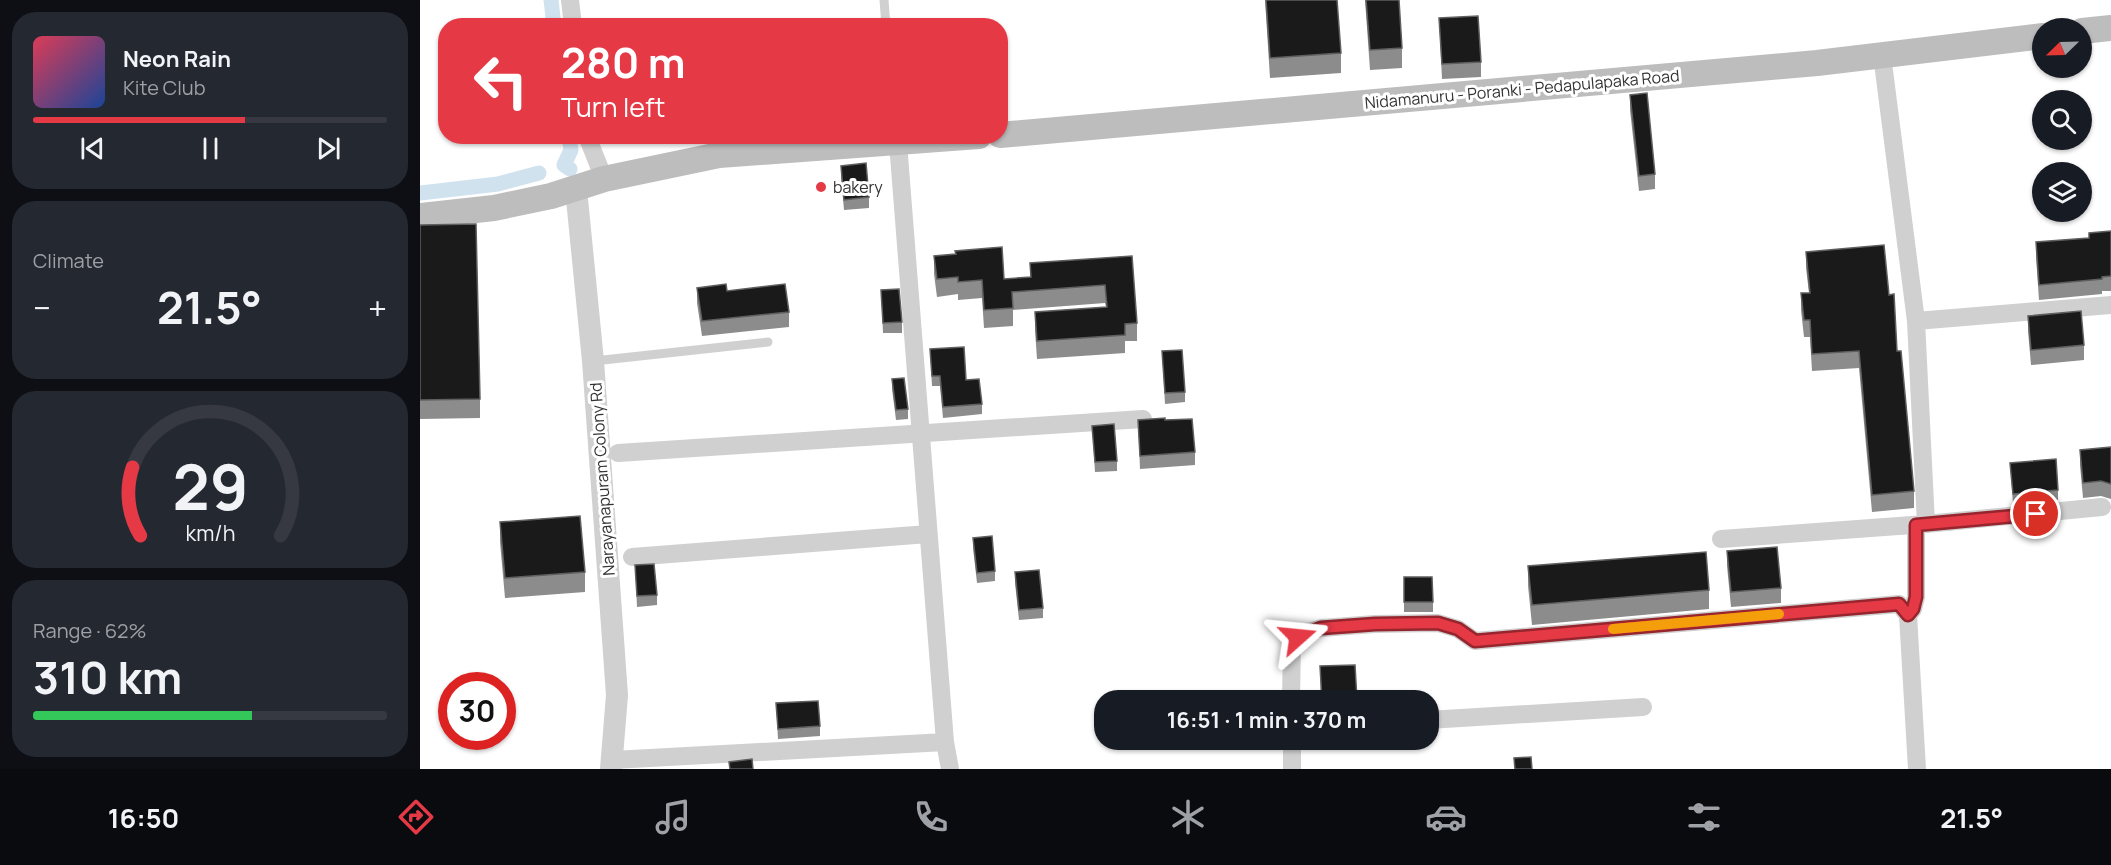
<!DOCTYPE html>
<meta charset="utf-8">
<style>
:root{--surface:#171b24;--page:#242831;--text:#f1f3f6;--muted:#9ea1a6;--line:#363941;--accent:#e63946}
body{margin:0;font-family:Manrope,sans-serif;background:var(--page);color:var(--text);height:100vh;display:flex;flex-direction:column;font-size:22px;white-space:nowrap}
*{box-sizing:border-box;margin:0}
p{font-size:20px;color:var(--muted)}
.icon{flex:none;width:33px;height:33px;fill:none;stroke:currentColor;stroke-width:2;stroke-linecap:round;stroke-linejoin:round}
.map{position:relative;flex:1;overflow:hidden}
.drawer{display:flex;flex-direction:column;gap:12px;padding:12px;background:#0d0f14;width:420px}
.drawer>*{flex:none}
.hud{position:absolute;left:18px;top:18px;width:570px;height:126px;border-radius:24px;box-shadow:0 2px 4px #0004;background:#e63946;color:#fff;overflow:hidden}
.needle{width:39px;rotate:247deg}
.controls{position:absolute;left:1612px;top:18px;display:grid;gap:12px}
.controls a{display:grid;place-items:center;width:60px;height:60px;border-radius:50%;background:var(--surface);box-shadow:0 2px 4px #0004;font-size:30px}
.speed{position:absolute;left:18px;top:672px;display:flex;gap:12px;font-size:30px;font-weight:700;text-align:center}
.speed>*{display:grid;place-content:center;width:78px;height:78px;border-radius:50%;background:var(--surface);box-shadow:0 2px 4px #0004;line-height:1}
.speed .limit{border:9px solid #d22;background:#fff;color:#111}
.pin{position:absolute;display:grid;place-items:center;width:51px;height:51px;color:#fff;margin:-26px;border:3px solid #fff;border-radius:50%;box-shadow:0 2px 6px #0007}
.me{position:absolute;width:66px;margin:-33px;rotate:72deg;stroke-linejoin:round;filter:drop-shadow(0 0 4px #0008)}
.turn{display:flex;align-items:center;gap:21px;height:126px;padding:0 24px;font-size:27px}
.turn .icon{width:78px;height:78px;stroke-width:2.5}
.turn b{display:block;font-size:42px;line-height:51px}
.big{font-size:45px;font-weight:700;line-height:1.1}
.drawer .widget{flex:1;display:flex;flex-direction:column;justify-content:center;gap:9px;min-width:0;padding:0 21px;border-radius:24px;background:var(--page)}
.drawer .dial{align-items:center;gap:0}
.dial svg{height:156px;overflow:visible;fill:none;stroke:var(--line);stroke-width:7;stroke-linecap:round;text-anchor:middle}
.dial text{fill:var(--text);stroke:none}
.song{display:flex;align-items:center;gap:18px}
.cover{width:72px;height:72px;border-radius:9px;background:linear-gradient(135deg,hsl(350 70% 55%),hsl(220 70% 35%))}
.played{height:6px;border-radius:3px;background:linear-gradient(90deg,var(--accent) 60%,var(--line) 60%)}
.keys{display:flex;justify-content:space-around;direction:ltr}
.heat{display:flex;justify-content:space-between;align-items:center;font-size:33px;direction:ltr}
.charge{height:9px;border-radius:4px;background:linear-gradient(90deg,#34c759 62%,var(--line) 0)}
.trip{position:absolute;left:674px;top:690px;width:345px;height:60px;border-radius:24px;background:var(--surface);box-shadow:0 2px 4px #0004;font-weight:700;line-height:60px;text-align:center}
.tab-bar{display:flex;height:96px;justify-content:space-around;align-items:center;background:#090b0e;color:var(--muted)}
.tab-bar .icon{width:42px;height:42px}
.tab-bar .selected{color:var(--accent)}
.tab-bar b{font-size:27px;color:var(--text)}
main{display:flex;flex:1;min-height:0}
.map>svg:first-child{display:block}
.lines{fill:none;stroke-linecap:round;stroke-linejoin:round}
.canal{stroke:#cfe2ee;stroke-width:15}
.service{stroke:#d0d0d0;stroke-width:9}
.minor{stroke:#d0d0d0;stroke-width:18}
.tertiary{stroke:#d0d0d0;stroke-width:22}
.secondary{stroke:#bdbdbd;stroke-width:26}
.wall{fill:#8c8c8c}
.building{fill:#1a1a1a;stroke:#5f5f5f;stroke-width:1.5}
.route-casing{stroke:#96252e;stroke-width:15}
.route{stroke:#e63946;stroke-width:10}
.slow{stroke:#f59e0b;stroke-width:10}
.poi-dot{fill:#e63946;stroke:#fff;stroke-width:2}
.labels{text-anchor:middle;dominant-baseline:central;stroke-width:6;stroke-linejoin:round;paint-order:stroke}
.street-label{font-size:16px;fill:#333;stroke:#fff}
.poi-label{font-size:16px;fill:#333;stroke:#fff;text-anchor:start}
</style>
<main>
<section class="drawer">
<div class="widget">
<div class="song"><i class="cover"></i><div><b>Neon Rain</b><p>Kite Club</p></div></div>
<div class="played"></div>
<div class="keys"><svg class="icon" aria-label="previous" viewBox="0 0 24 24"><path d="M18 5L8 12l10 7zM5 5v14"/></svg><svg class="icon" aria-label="pause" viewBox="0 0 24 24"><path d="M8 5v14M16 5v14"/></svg><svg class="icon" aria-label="next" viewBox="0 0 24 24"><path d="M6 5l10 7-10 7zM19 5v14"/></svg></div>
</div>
<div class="widget"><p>Climate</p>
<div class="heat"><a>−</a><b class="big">21.5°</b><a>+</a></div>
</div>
<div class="widget dial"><svg viewBox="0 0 100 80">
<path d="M14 69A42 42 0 1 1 86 69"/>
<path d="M14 69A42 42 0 0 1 10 34" stroke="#e63946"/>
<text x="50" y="56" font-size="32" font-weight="700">29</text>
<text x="50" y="72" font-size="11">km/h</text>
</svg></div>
<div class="widget"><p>Range · 62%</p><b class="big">310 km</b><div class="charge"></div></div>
</section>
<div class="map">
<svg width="1691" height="769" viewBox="0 0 1691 769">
<rect width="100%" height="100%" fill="#fff"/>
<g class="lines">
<path class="canal" d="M131 0 134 26
M149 136 151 150 144 165 150 169
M0 193 78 184 119 173"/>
<path class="service" d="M464 0 466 26
M174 361 348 342"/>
<path class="minor" d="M150 0 153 26
M1462 55 1496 321 1506 524
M167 136 184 179
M478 143 525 742 530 769
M1496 321 1691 305
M198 453 723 419
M1301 539 1506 524 1682 507
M212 557 508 534
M1488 615 1493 609 1496 597V525
M871 700 872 642 885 633 901 628 955 624 1018 623 1038 629 1055 641 1479 604 1488 615 1497 769
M1008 720 1223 707
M872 740V769
M193 760 525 742"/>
<path class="tertiary" d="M156 189 173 361 197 695 191 769"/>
<path class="secondary" d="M1662 31 1691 28
M580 135 1397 63 1623 36
M0 216 74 208 131 196 184 179 299 155 559 136"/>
</g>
<path class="wall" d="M845 0H917L921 53V73L850 78Z
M945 0H979L982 48V68L950 70Z
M1019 18 1061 62V77L1022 79Z
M1210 95 1235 174V189L1219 191 1210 110Z
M421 166 449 197V208L424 210 421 176Z
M0 225 60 399V418L0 419Z
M1691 231V291H1682V294L1619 300 1616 257V242L1669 239Z
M1386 252 1469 295 1477 351 1494 491V508L1452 512 1439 368 1392 371 1390 337H1384L1381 310V293H1389L1386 268Z
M514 256 584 279 610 277V263L712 256 717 323V341H705V353L617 359 615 330V312L686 307 685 303 593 310V326L564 328 562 298 538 300V294L517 297 514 274Z
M277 288 307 291 369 312V327L282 336 277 303Z
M461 290 482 322V333H463Z
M1608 316 1664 345V360L1611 365 1608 331Z
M510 349 546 380 562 404V414L523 418 520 386H512Z
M742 351 765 392V402L745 404Z
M472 379 488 409V419L476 420 472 389Z
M718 420H745L775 452V465L720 469Z
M672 426 697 461V471L675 472Z
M1691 447V499L1681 496 1663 498 1660 465V450Z
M1590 463 1638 490V500L1593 504Z
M80 522 165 572V592L85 598 80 542Z
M553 538 575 571V581L557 583 553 548Z
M1307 551 1361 588V603L1311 607 1307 566Z
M215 565 237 595V605L217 607Z
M1108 566 1289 590V609L1112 625 1108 586Z
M595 572 623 608V618L599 620 595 583Z
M984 577 1013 602V612H984Z
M935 665 937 700H901L900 666Z
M356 703 400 726V736L358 739Z"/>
<path class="building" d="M846 0H917L921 53 850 58Z
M946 0H979L982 48 950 50Z
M1058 16 1061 62 1022 64 1019 18Z
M1227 93 1235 174 1219 176 1210 95Z
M446 163 449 197 424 200 421 166Z
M56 224 60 399 0 400V225Z
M1691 231V276L1682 277V279L1619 285 1616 242 1669 238V233Z
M1464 245 1469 295 1474 294 1477 351H1481L1494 491 1452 495 1439 351 1392 354 1390 320H1384L1381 293H1390L1386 252Z
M582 247 584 279 611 277 610 263 712 256 717 323 705 324V335L617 341 615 312 687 307 685 285 592 292 593 308 564 310 562 280 538 282V277L517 279 514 256 536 254 535 251Z
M306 284 307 291 365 284 369 312 282 321 277 288Z
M479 289 482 322 463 323 461 290Z
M1661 311 1664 345 1611 350 1608 316Z
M544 347 546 380 559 379 562 404 523 407 520 376H512L510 349Z
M762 350 765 392 745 393 742 351Z
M484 378 488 409 476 410 472 379Z
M745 418V420L772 419 775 452 720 456 718 420Z
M694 424 697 461 675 462 672 426Z
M1691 447V484L1681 481 1663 483 1660 450Z
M1636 459 1638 490 1593 494 1590 463Z
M160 516 165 572 85 578 80 522Z
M572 536 575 571 557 573 553 538Z
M1357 547 1361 588 1311 592 1307 551Z
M1286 552 1289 590 1112 605 1108 566Z
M234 564 237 595 217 596 215 565Z
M619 570 623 608 599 610 595 572Z
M984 577H1012L1013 602H984Z
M935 665 937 700H902L900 666Z
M398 701 400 726 358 729 356 703Z
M1111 757 1112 769H1095L1094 758Z
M332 759 333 769H310L309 762Z"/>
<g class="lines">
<g class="route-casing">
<path id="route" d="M878 637 901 628 955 624 1018 623 1038 629 1055 641 1479 604 1488 615 1493 609 1496 597V525L1616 514"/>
</g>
<use href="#route" class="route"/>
<path class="slow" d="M1193 629 1359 614"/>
</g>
<circle class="poi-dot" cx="401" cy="187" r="6"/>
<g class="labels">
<g class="street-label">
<text transform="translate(1102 89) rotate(-5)">Nidamanuru - Poranki - Pedapulapaka Road</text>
<text transform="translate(182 479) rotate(-94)">Narayanapuram Colony Rd</text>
</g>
<g class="poi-label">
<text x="413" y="187">bakery</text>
</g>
</g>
</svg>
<div class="controls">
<a><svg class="needle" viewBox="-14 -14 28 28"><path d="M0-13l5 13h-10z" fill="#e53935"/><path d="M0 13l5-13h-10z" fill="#9ea1a6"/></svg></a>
<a><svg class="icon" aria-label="search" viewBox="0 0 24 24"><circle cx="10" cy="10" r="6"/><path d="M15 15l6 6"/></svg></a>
<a><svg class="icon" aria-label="layers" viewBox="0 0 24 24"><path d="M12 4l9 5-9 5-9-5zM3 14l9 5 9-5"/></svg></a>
</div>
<div class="speed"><div class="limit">30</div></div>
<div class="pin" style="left:1616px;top:514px;background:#d93025"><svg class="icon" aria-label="arrive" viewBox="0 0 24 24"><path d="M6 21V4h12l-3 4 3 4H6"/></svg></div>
<svg class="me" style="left:878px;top:637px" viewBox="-20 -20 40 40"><path d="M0-17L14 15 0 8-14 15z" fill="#e63946" stroke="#fff" stroke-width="4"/></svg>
<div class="trip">16:51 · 1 min · 370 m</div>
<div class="hud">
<div class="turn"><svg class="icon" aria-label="left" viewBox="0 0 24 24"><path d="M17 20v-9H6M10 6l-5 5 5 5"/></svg><div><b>280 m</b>Turn left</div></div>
</div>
</div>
</main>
<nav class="tab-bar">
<b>16:50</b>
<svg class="icon selected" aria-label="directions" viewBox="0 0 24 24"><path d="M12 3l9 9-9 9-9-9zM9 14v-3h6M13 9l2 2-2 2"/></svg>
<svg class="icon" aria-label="music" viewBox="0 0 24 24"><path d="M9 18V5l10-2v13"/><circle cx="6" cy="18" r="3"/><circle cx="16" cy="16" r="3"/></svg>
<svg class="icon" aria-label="phone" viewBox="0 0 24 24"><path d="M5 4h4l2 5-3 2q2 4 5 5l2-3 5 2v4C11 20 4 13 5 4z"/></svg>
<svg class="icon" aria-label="climate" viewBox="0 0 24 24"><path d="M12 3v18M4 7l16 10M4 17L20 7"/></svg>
<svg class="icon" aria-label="car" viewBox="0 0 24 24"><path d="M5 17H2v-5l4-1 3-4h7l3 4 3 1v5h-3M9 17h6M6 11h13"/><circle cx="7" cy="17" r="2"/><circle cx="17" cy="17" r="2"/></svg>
<svg class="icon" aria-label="filters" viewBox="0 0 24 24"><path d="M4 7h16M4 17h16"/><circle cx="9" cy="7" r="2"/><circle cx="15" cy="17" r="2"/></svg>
<b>21.5°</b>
</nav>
